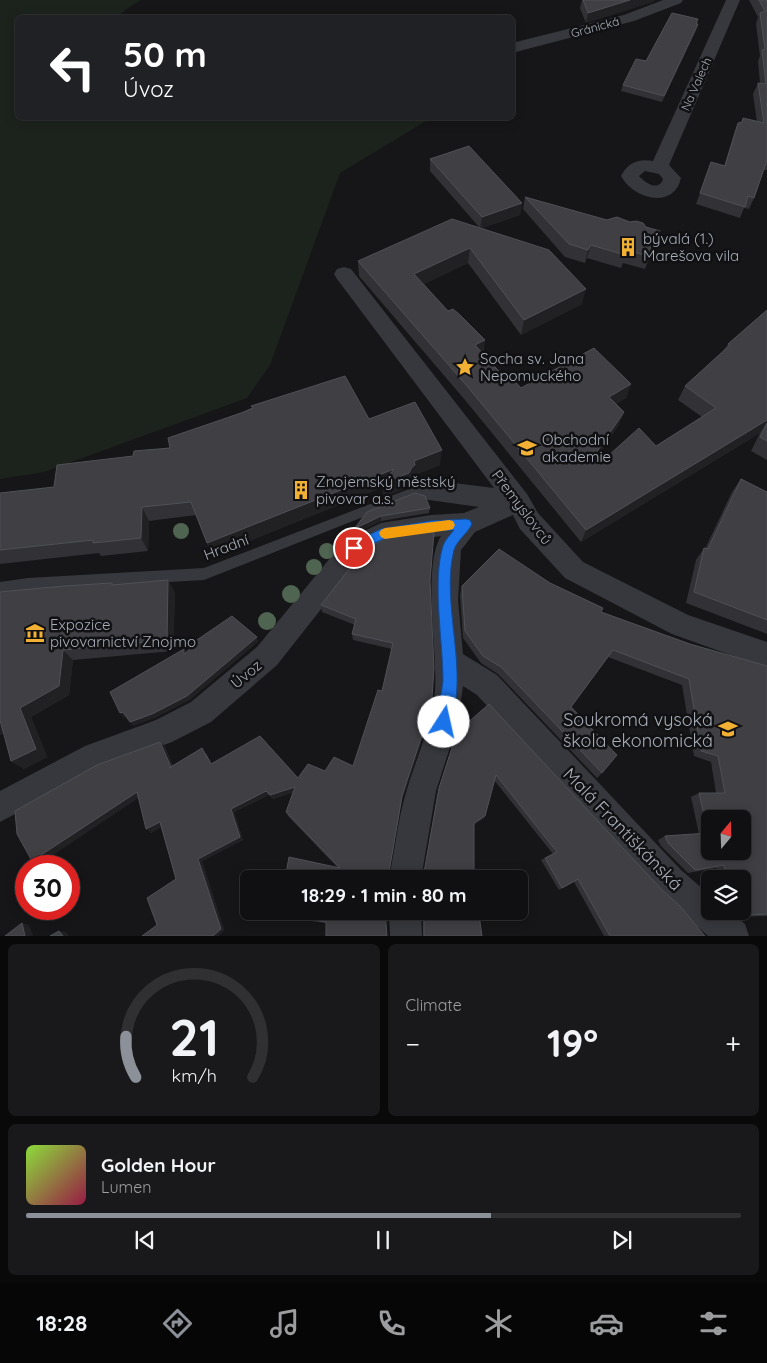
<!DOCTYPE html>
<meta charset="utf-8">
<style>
:root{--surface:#101012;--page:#19191b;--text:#f1f3f6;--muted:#9c9d9f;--line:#303032;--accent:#8c9099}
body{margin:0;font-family:Quicksand,sans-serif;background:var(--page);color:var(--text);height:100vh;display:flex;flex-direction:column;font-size:19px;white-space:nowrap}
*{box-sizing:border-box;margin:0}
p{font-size:16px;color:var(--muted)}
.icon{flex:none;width:28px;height:28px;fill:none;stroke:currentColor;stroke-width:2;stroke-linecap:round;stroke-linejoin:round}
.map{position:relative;height:936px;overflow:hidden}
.sheet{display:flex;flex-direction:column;gap:8px;padding:8px;background:#09090a;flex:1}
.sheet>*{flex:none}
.top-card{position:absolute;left:15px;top:15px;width:500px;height:105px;border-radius:8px;box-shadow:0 2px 12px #0003,0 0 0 1px var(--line);background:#202124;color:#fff;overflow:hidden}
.needle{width:32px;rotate:19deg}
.fabs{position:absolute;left:701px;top:810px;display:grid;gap:10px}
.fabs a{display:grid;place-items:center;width:50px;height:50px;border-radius:8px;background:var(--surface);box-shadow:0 2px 12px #0003,0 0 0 1px var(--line);font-size:25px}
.speed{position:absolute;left:15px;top:855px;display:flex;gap:10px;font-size:25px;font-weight:700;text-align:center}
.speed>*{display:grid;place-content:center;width:65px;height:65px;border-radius:50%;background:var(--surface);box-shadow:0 2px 12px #0003,0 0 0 1px var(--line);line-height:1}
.speed .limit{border:8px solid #d22;background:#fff;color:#111}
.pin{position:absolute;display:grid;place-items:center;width:42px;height:42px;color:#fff;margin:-21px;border:2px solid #fff;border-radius:50%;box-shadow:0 1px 5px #0007}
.me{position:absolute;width:55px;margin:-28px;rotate:10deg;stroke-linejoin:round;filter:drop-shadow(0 0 4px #0008)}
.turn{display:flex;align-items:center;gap:18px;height:105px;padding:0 25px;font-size:22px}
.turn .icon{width:65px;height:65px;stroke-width:2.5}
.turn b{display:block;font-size:35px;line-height:42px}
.big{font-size:38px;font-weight:800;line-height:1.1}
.sheet .card{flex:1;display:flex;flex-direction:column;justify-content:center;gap:8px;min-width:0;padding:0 18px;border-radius:8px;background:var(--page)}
.sheet .dial{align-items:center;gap:0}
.dial svg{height:130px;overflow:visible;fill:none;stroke:var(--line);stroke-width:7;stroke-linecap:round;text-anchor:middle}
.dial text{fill:var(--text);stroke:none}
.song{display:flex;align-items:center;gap:15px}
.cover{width:60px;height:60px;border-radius:8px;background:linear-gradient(135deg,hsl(90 70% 55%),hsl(340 70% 35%))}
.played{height:5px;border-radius:2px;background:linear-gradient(90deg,var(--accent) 65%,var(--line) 65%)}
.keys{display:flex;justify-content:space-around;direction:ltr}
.heat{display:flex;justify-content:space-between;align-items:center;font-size:28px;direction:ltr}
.sheet .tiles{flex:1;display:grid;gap:8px;grid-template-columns:1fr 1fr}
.card:last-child{grid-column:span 2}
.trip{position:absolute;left:240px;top:870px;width:288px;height:50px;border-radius:8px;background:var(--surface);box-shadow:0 2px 12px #0003,0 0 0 1px var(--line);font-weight:800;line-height:50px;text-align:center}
.tab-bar{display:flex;height:80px;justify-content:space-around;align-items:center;background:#060607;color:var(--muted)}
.tab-bar .icon{width:35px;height:35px}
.tab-bar .selected{color:var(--accent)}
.tab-bar b{font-size:22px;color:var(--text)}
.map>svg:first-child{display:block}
.green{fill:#1c231d}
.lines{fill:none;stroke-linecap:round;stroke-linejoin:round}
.service{fill:#37383d;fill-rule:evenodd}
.minor{fill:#37383d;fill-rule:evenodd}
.tree{fill:#506452}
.wall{fill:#323236}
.shaded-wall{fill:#212124}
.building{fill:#3f3f44;stroke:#4f5156;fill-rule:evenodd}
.route{fill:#1a73e8;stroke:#114b97}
.slow{fill:#f59e0b}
.labels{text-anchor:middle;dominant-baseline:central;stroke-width:5;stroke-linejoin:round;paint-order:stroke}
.far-street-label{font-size:12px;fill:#a8adb8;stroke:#111113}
.poi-label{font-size:15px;fill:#a8adb8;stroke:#111113;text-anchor:start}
.street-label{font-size:15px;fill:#a8adb8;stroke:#111113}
.near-poi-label{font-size:18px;fill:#a8adb8;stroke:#111113;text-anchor:end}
.near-street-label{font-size:18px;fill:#a8adb8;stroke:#111113}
</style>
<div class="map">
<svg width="767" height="936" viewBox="0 0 767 936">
<rect width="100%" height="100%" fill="#161618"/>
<path class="green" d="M0 0H141L128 8 118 17 18 18V118H431L340 173 270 365 247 398 44 472 0 479Z"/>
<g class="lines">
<path class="service" d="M422 484 426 486 428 489 426 492 204 580 28 590 0 594V582L28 578 204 568Z"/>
<path class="minor" d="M663 0H683L681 3 634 21 512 53V43L624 15Z
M726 0H740L669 165 681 178C674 210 633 199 621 176 627 163 639 158 653 161ZM645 171 659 174 663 179C659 192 645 183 639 176Z
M344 267 351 269 527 494 538 513 583 562 688 615 767 642V668L672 634 565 578 520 529 513 515 475 532 461 550 458 600 463 654 497 675 681 870 710 895V911H729L745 924 749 936H708L659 892 477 695 463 686 458 722 436 791 421 879H389C395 849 398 818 407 789 417 756 432 725 435 691 438 651 422 567 441 536L385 544 363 556 277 665 211 722 172 742 102 768 0 822V791L85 746 156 720 191 702 257 647 345 540 381 523 431 515 464 513 479 507 422 499 413 496 410 489 413 482 422 479 494 488 337 279 334 274 337 269Z
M389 911H421L422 936H390Z"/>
</g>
<g class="tree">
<circle cx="181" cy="531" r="8"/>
<circle cx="327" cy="551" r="8"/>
<circle cx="314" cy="567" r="8"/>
<circle cx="291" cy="594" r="9"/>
<circle cx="267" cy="621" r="9"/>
</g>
<path class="wall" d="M582 0H655L652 2 586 23 580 8Z
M749 0H767V170H764L754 198 749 209 744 208 740 218 696 204 711 162 724 166 734 134 738 123 757 122 753 94 758 83H760L758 61 760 56 756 24 758 17Z
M698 19 696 24H698L696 31 662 102 621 91 623 85 646 61Z
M430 159 522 203 520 215 482 228 582 304 521 335 468 263 424 284 448 311 485 340 483 353 506 379 521 388 631 384 626 398 616 404 624 412 618 426 594 461 598 465 656 446 702 417 678 400 685 386 724 350 728 344 767 310V460L751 451 760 433 581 542 465 400 359 276 358 261 479 227 430 171Z
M525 197 607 220 630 222 660 231 645 269 623 263 621 268 587 258 585 263 565 257 523 209Z
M251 406 369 419 440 465 415 475V480L411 481 409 487 383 497V487L212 556 196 515 149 521 148 551 101 556 99 553 0 564V493L54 487 133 456 170 448 241 413 252 408Z
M741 479 767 492V634L686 603 696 560 704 548 705 549 732 492Z
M430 508 429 513 381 521 354 534V529L367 512Z
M430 581 432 698 426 728 402 800 388 878H423L438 791 457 732 705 936H604L574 882 559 890 541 860 553 854 494 780 485 816 483 819 474 825V879H285L338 868 288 816 286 812 294 792 273 799 269 795 234 812 243 840 202 861 224 930 218 936H142L157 925 176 879 161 827 151 833 138 798 39 864 160 742 165 747 173 766 206 753 212 764 298 778 325 771 353 766 382 691 392 649 353 640 352 634 355 625 322 612 321 605Z
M112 583 113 585 175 592 173 651 73 660 69 695 31 717 47 757 24 769 11 761 4 733 0 735V592Z
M550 583 601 612 690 644 767 666V916L739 917 732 911H742V879H717L716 868 688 873 661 846 658 840 665 836 699 834 691 797 699 793H716L711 762 694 756 682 685 608 657 571 707 602 773 597 778 498 674 481 663 463 638 460 595 462 586Z
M385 911 326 923 303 920 301 918Z
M423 911H474V916L482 936H423Z"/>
<path class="shaded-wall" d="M630 0H655L652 2 586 23 588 13Z
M698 24 696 31 662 102 664 96Z
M522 203 520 215 480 229 482 217Z
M591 245 587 258 585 263 588 250Z
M470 248 468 263 414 289V274Z
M586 289 582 304 521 335 524 320Z
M485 340 482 355 475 345Z
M631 384 626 398 604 411 609 397Z
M624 412 618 426 586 472 592 459Z
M767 420V422L760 433 581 542 586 530Z
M442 450 440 465 415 475V480L411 481 409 487 383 497V487L212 556 207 543Z
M142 507 149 521 148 551 141 538Z
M381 516V521L354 534V529Z
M168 580 175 592 173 651 167 640Z
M257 637 258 642 190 700 155 718 133 726 130 722Z
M63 650 73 660 69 695 31 717 47 757 24 769 11 761 20 708Z
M432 698 426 728 402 800V796Z
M123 712 127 716 124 718 120 713Z
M0 720 12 729 0 735Z
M160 742 165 747 175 771 173 773Z
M295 787 297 791 273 799 270 795Z
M266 791 269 795 234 812 243 840 202 861 224 930 218 936H213L198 859 231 809Z
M137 792 141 796 39 864 32 861Z
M485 816 483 819 472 826 474 823Z
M160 822 164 825 151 833 146 829Z
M22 923 29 925 33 936H25Z
M59 931 66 932 69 936H63Z"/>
<path class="building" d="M583 0H630L588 13Z
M759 0H767V160L754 198 748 196 745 207 700 193 711 162 725 166 738 123 742 122 743 118 764 123 758 83 766 84 762 50 765 49 760 13 765 11Z
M672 13 698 19 696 24H698L664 96 623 85 636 59 646 61Z
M469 146 522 203 482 217 430 159Z
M525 197 607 220 617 217 630 222 636 221 643 223 646 227 660 231 650 257 627 250 625 255 591 245 588 250 569 244Z
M452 219 549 250 586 289 524 320 470 248 414 274 448 311 453 309 459 314 485 340 475 345 506 379 510 376 521 388 594 348 631 384 609 397 624 412 592 459 598 465 639 428 656 446 716 408 685 386 730 345 728 344 767 310V420L586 530 467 386 358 261Z
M345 376 369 419 415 402 442 450 414 461 415 465 412 467 409 473 383 483 394 469 207 543 191 502 142 507 141 538 93 543V540L0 550V493L54 487 57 465 133 456 134 451 170 448 168 438 241 413 253 408 251 406Z
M767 423V441L760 437Z
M741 479 767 492V620L694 592 704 548 708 549Z
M415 493 425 496 430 508 381 516 354 529 367 512Z
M434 532 430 581 434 668 432 698 426 723 402 796 388 878H423L439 788 457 732 489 704 663 891 680 906 705 936H610L578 879 562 888 545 858 557 852 496 775 485 816 474 823V879H285L289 857 340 868 286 812 295 787 270 795 266 791 231 809 240 837 198 859 221 929 213 936H142L157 925 147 898 176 879 160 822 146 829 137 792 32 861 17 834 15 811 97 765 160 742 171 767 169 768 202 748 211 764 260 736 298 778 308 764 325 771 334 757 353 766 378 690 382 691 393 643 352 634 356 619 321 605 364 550 386 538Z
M499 549 550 583 603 608 601 612 690 644 767 666V914L748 915 742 910V879H726L724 865 695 870 668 843 665 836 708 833 699 793H725L718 756 701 751 689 679 613 650 571 707 617 755 602 773 501 667 483 656 465 631 462 586ZM710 819H742V851H710Z
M168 580 167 640 63 650 59 686 20 708 36 749 11 761 0 720V592L64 586 112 583V585Z
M232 616 257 637 187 696 152 714 130 722 123 712 120 713 110 692 184 649V654L197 643 191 644Z
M301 911H385L387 936H326V922L301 918Z
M424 911H474V916L479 915 482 936H424Z
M22 923 25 936H5Z
M59 931 63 936H50Z"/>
<path class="route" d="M466 519 470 520 472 524C468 533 457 540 454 550 440 604 471 674 449 727L444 729 439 727C434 715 442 695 443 681 443 642 432 581 443 546 445 540 450 535 454 530L430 531 383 539 354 553 350 552 348 548 350 544 381 529 430 521Z"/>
<path class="slow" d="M449 520 453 521 455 525 453 529 449 530 385 539 381 537 379 533 381 530 385 528Z"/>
<defs>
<g id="building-bare" transform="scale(1.5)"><path d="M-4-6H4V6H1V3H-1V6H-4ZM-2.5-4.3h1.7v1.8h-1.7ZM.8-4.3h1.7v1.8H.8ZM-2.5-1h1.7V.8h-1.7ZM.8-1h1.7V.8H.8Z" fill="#f2b134" stroke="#111113" stroke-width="2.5" paint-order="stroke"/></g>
<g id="sight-bare" transform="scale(1.5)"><path d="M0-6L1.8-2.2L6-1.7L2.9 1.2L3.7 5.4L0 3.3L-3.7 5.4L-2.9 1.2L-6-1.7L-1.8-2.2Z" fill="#f2b134" stroke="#111113" stroke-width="2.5" paint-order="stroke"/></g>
<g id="school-bare" transform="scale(1.5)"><path d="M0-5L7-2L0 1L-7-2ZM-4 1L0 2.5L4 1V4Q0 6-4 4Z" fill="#f2b134" stroke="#111113" stroke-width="2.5" paint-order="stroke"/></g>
<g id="museum-bare" transform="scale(1.5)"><path d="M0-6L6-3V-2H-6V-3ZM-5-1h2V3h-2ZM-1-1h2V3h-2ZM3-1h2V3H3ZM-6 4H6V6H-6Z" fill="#f2b134" stroke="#111113" stroke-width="2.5" paint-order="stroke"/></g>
<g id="university-bare" transform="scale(1.5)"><path d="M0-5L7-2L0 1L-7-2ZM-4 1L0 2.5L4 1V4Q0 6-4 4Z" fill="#f2b134" stroke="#111113" stroke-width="2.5" paint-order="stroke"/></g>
</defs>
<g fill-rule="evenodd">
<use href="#building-bare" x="628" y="247"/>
<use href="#sight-bare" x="465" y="367"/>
<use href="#school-bare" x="527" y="448"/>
<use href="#building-bare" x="301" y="490"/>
<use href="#museum-bare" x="35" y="633"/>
<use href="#university-bare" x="728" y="729"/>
</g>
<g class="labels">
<g class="far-street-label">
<text transform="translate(595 27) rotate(-15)">Gránická</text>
<text transform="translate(696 84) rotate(-66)">Na Valech</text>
</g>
<g class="poi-label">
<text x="643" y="238">bývalá (1.)<tspan x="643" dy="17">Marešova vila</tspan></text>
<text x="480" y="358">Socha sv. Jana<tspan x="480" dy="17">Nepomuckého</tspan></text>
<text x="542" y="439">Obchodní<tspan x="542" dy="17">akademie</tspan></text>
<text x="316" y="481">Znojemský městský<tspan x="316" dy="17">pivovar a.s.</tspan></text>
<text x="50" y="624">Expozice<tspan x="50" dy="17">pivovarnictví Znojmo</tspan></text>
</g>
<g class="street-label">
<text transform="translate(522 507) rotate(53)">Přemyslovců</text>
<text transform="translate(226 547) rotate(-21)">Hradní</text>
<text transform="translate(246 674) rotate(-40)">Úvoz</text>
</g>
<g class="near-poi-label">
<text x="713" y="719">Soukromá vysoká<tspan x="713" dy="21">škola ekonomická</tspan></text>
</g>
<g class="near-street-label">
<text transform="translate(623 829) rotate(46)">Malá Františkánská</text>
</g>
</g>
</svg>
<div class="fabs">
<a><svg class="needle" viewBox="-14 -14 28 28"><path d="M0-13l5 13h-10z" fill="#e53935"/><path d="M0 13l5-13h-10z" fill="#9c9d9f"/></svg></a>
<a><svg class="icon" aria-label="layers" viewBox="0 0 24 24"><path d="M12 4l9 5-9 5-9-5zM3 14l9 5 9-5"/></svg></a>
</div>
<div class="speed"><div class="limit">30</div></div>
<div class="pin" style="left:354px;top:548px;background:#d93025"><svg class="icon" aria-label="arrive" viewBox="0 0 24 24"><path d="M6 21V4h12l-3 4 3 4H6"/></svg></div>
<svg class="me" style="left:444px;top:722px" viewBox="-20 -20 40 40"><circle r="19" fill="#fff"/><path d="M0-13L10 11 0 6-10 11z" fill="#1a73e8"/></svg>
<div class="trip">18:29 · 1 min · 80 m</div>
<div class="top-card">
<div class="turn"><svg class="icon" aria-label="left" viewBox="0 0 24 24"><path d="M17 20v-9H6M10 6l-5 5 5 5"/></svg><div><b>50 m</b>Úvoz</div></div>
</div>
</div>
<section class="sheet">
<div class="tiles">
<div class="card dial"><svg viewBox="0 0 100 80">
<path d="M14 69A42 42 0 1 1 86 69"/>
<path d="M14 69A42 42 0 0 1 8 44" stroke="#8c9099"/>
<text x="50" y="56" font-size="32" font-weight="700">21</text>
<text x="50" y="72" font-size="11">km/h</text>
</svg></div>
<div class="card"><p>Climate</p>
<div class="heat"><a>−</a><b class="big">19°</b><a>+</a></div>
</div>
<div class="card">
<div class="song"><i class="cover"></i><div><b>Golden Hour</b><p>Lumen</p></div></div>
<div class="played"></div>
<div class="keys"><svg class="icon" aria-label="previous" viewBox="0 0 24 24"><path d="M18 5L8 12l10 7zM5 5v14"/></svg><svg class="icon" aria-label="pause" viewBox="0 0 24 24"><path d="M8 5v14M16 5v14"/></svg><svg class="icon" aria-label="next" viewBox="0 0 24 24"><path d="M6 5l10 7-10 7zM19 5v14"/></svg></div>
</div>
</div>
</section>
<nav class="tab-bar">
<b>18:28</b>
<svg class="icon selected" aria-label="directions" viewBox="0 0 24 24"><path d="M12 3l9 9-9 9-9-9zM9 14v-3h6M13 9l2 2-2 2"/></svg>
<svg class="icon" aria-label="music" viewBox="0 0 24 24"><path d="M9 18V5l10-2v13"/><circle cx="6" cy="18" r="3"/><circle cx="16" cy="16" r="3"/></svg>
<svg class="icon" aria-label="phone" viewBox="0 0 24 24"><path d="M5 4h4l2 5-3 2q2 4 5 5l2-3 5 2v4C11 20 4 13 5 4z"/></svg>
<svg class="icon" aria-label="climate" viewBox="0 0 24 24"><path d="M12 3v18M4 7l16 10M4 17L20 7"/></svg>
<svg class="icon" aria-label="car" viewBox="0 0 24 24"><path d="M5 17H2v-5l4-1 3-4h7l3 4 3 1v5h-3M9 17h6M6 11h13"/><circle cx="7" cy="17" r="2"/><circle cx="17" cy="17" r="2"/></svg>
<svg class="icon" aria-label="filters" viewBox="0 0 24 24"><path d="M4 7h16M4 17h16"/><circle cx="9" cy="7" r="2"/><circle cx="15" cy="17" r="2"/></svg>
</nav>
